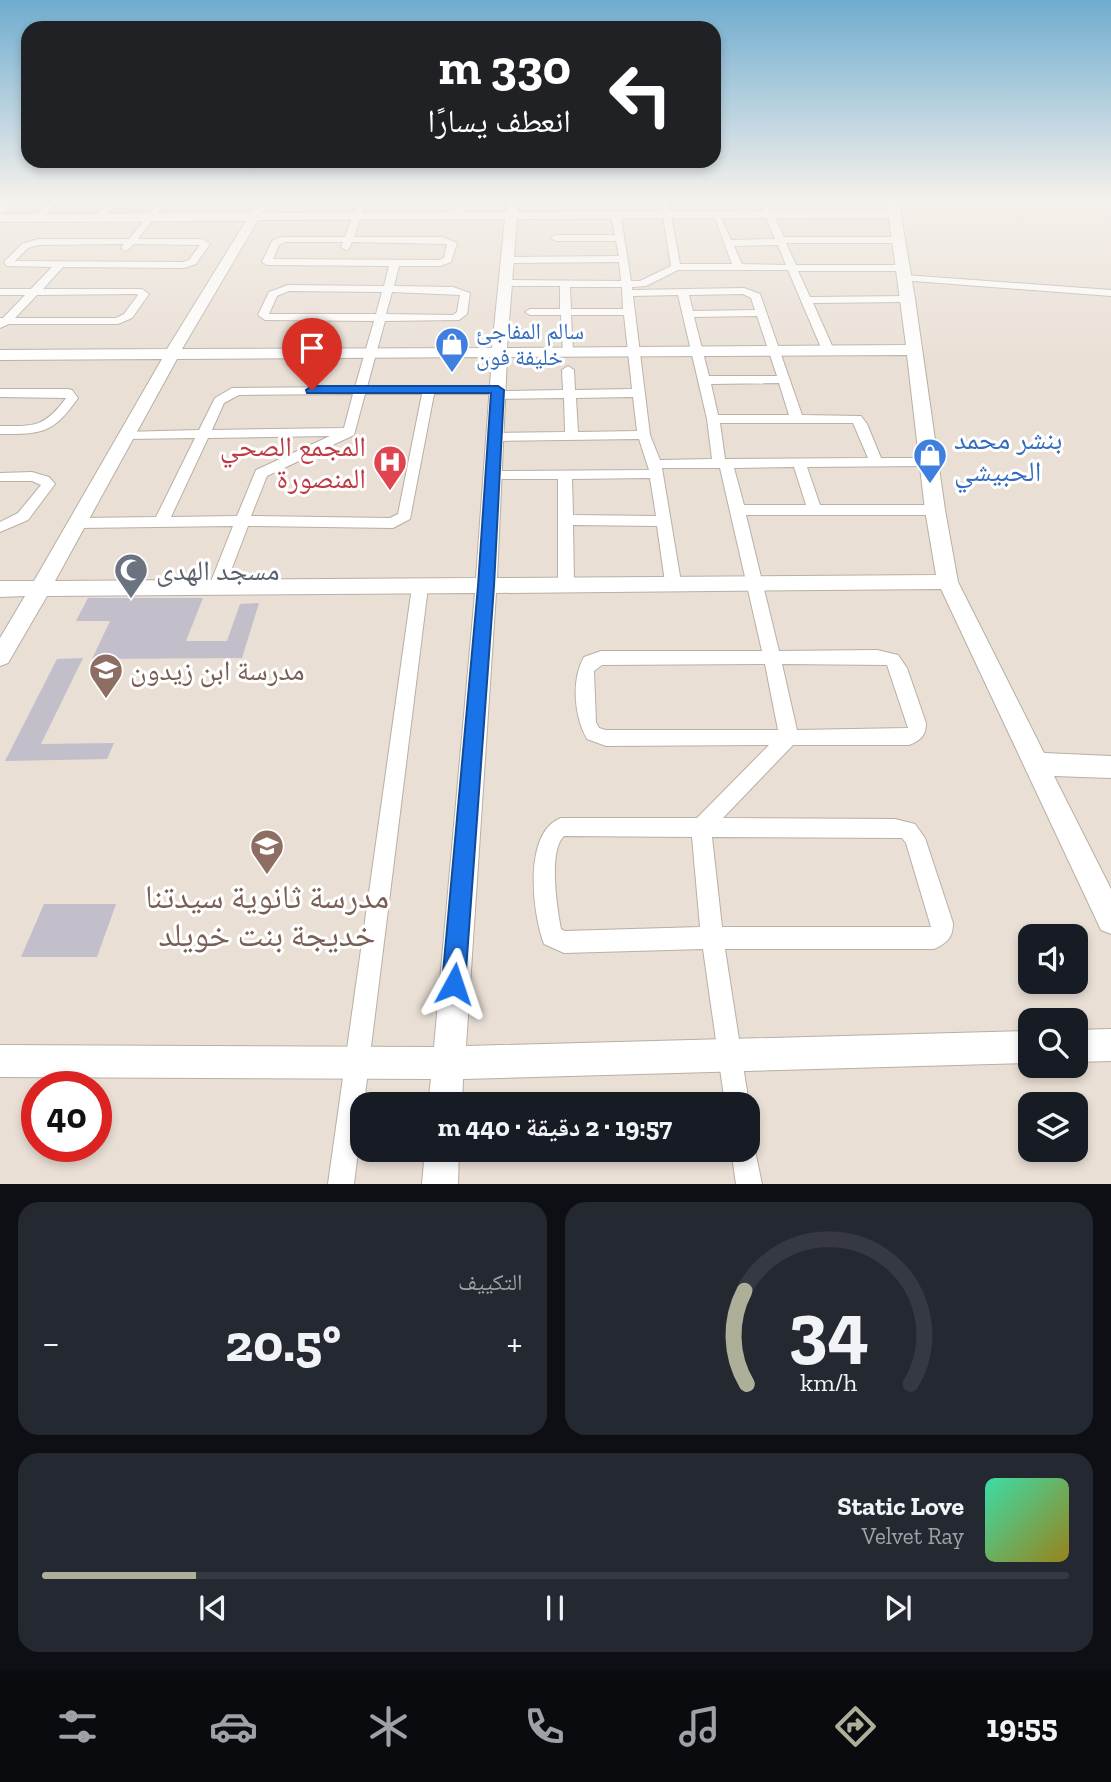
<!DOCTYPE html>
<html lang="ar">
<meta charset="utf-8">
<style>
:root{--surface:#171b24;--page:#242831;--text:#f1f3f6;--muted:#9ea1a6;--line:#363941;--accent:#aeaf99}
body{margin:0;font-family:"Zilla Slab","Noto Naskh Arabic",serif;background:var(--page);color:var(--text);direction:rtl;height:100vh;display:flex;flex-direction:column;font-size:26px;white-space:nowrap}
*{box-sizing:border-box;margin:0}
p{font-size:23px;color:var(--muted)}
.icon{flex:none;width:38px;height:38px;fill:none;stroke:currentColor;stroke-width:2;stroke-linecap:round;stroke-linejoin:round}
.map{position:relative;height:1184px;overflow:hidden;direction:ltr}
.side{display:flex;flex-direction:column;gap:18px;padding:18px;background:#0d0f14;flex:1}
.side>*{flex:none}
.hud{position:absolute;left:21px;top:21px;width:700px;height:147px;border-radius:21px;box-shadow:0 4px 10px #0003;direction:rtl;background:#202124;color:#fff;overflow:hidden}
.tools{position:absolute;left:1018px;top:924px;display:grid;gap:14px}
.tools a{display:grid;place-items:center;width:70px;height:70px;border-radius:14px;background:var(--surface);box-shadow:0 4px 10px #0003;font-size:35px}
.speed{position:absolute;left:21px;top:1071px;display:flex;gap:14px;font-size:35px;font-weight:700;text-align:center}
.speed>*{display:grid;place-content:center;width:91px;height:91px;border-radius:50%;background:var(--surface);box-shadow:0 4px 10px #0003;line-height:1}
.speed .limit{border:10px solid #d22;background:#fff;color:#111}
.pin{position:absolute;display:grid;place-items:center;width:60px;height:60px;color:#fff;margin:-72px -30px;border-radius:50% 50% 50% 0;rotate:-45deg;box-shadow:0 0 7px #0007}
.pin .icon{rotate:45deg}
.me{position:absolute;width:77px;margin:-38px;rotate:5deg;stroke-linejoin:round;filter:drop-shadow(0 0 5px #0008)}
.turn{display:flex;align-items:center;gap:24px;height:147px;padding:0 35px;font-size:32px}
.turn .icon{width:91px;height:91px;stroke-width:2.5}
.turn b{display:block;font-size:49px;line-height:60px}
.big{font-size:52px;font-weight:800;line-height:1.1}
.side .widget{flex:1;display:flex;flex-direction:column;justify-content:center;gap:10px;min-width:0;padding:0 24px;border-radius:21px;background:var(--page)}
.side .dial{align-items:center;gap:0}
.dial svg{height:182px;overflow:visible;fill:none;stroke:var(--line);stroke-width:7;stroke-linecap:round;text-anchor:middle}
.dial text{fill:var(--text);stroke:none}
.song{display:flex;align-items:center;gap:21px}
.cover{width:84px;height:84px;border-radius:10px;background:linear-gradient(135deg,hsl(160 70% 55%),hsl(50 70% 35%))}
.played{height:7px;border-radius:4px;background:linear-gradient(90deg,var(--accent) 15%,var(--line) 15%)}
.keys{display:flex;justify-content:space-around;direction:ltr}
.heat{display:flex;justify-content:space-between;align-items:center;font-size:38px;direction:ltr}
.side .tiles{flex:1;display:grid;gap:18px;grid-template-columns:1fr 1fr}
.widget:last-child{grid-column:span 2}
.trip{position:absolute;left:350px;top:1092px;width:410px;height:70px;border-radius:21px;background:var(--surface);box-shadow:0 4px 10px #0003;font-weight:800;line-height:70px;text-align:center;direction:rtl}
.dock{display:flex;height:112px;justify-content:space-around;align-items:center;background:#090b0e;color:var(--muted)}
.dock .icon{width:49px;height:49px}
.dock .active{color:var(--accent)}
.dock b{font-size:32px;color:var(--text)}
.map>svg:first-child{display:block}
.building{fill:#c2beca}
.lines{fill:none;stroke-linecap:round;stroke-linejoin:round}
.street-casing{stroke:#b8afa5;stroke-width:2}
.secondary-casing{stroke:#b8afa5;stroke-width:2}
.primary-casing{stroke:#b8afa5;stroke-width:2}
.street{fill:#fff;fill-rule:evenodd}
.secondary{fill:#fff;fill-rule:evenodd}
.primary{fill:#fff;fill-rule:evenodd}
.route{fill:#1a73e8;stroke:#114b97;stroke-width:2}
.labels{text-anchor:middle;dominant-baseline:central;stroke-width:6;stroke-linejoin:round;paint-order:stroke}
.far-shop-label{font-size:23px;fill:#366cbe;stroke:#fff;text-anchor:start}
.shop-label{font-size:28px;fill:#366cbe;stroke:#fff;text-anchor:start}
.health-label{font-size:28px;fill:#be3a42;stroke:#fff;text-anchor:end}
.worship-label{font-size:28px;fill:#5b616d;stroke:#fff;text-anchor:start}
.education-label{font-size:28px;fill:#785e54;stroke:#fff;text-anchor:start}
.near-education-label{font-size:33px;fill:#785e54;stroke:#fff}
</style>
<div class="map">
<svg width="1111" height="1184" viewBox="0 0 1111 1184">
<rect width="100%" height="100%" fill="#e9dfd5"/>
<path class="building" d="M88 598H203L186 641H227L240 604 259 603 242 658 92 659 110 621H76Z
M83 658 41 744 114 743 107 759 5 761 57 659Z
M44 904H116L97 957H21Z"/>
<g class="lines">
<g class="street-casing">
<path id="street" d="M54 198H63L40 220H34V216Z
M113 198H122L102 219H96V215Z
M162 198H170L138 239H202L210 244 196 264 184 268 63 267 43 289H142L149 294 132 318 118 324H9L0 328V318H3L25 295H0V289H31L52 267 7 266 4 262 22 244 38 239H129ZM124 244 121 248 126 251 134 244 200 245 189 260 183 262 15 261 28 248 39 245ZM37 295 136 294 138 295 124 314 116 318H15Z
M213 198H221L214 206 210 203Z
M359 198H367L354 237H443L457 243 451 262 440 266H399L394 286 453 287 470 293 467 314 459 320 385 321 367 387 498 386 502 387 503 391 563 390 562 370 568 366 574 370 575 390 632 389 624 315H571L573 352 563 354 561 315H530L525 312 530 309H560V286H505L500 283 505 280 621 281 619 262 508 263 503 260 508 257 619 256 616 241H556L551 238 556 235H615L611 217 616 214 621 217 631 281H640L671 266 660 198H668L680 264H732L714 215H720L731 240 775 239 758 198H766L784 237H898L903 240 898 243H786L796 265H902L907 268 902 271H798L810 297 908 296 913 299 908 302 813 303 834 350 828 353 822 350 788 270H678L646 286 632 287V290L744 288 760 294 802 415 861 416 867 424 881 458H928L935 462 928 466 807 467 820 505H935L942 510 935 515H746L779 651 877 650 898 655 907 668 926 723C926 736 921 740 909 745H793L723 818 895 819 915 824 925 838 953 923C953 938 947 943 934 949H725L749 1104 747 1109V1104H725L703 949 564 953 544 944C532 913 523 832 561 818H697L769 745 606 746 587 739C574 716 571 680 584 657L601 651H762L720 468H662L681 582 673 588 665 582 657 526 573 525 574 583 566 589 560 587 558 583V479H492L485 475 492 471 649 470 639 439 496 441 490 437 496 433 565 432 564 398 498 399 494 398 493 394H434L410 519 393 528 248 526 224 589 216 595 208 589 233 526 79 528 72 523 79 518 156 517 195 438 128 439 123 438V432L199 430 215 398 232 388 355 387 374 321 265 320 258 315 269 292 288 285 384 286 389 266 267 265 262 262 272 241 281 237H345ZM285 242H343L341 247 346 250 349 249 352 242 447 244 444 258 439 260 273 259 279 245ZM778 245 786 265 742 264 734 246ZM570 287H622L623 309H571ZM289 291 382 292 376 314H269L277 296ZM392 292 460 295 457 312 453 315 386 314ZM743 294 751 298 755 310 693 311 689 295ZM678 295 707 419 712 459 660 460 650 435 633 296ZM757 316 777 376H709L694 317ZM779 383 789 415H718L711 384ZM353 394 344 428 212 430 224 403 239 395ZM365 394H422L398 514 390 518 251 516 267 476 354 435ZM633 397 637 431 578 432 576 398ZM720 423H853L868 458 725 459ZM330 436 256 470 237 516 171 517 208 438ZM794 467 806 505H744L734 468ZM650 478 656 516 573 515 572 479ZM765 664 778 730H606L599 728 596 722 594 671 602 665ZM782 664 887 665 908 728 797 730ZM564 836 692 837 700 927 565 931 561 929C557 908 548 851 564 836ZM712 837 902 838 906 843 931 927H722Z
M458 198H466L462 216 457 219 452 216Z
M904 275 1111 290V296L900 280V276Z
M0 389H68L72 390 78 398C53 434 42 434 0 434V426C34 426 44 428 66 398L0 397Z
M32 472 49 477 55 484 28 520 0 532V522L18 513 41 485 32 481H0V473Z
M420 581 428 587 354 1184H328L412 587Z
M747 1138 753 1141 762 1184H736L731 1150H747Z"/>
</g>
<g class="secondary-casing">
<path id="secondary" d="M259 198H271L262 213 506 212 507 198H519L518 212 888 210 886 198H898L915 299 945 510 958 582 1044 753 1111 756V778L1054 776 1111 889V934L1101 930 941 589 496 593 466 1046 1031 1031V1063L463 1079 462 1104H428L431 1079 0 1077V1045L434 1047 475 593 47 596 8 663 0 666V638L25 596 0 597V581H34L162 359 0 360V350L167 349 246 221 0 222V214L250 213ZM889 218 906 345 507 348 517 219ZM505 219 492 348 182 349 258 220ZM907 355 925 510 936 575 497 578 507 357ZM492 357 476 578 55 581 177 359Z
M1111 1029V1061L1076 1062V1030Z
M425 1150H459L458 1184H422Z"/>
</g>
<g class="primary-casing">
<path id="primary" d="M4 198H19L5 212 0 213V202Z"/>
</g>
<use href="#street" class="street"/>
<use href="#secondary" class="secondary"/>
<use href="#primary" class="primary"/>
</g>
<linearGradient id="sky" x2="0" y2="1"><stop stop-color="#70accf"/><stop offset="0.55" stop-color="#f5f1ec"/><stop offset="1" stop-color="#f5f1ec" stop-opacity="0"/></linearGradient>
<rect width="1111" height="363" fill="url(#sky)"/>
<path class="route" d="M312 386H498L504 390 494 586 465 984 462 992 454 995 446 992 442 984 478 586 491 393H307L306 390Z"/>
<defs>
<g id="shop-pin" transform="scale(1.75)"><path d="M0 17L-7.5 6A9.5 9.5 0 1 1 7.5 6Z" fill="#3f7fe0" stroke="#fff"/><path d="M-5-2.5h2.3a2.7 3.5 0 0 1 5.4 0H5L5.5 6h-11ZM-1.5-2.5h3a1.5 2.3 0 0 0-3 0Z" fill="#fff"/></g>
<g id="hospital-pin" transform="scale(1.75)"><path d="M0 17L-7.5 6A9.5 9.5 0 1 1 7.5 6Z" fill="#e0444e" stroke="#fff"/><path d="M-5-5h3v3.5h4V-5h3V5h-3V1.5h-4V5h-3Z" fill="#fff"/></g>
<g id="mosque-pin" transform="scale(1.75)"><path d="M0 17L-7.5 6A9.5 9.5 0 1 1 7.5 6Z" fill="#6b7280" stroke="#fff"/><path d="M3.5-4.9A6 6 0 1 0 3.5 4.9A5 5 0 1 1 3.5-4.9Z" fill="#fff"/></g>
<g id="school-pin" transform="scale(1.75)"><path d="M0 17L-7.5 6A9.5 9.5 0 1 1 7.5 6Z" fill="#8d6e63" stroke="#fff"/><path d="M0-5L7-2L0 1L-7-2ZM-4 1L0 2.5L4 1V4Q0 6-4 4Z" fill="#fff"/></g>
</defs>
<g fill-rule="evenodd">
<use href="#shop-pin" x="452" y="344"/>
<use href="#shop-pin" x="930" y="455"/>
<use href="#hospital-pin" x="390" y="462"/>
<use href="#mosque-pin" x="131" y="570"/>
<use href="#school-pin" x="106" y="670"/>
<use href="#school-pin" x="267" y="846"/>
</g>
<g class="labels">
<g class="far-shop-label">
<text x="476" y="331">سالم المفاجئ<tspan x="476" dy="26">خليفة فون</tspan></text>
</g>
<g class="shop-label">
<text x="954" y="439">بنشر محمد<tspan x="954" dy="32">الحبيشي</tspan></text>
</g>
<g class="health-label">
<text x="366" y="446">المجمع الصحي<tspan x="366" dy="32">المنصورة</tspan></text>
</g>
<g class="worship-label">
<text x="156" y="570">مسجد الهدى</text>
</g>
<g class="education-label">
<text x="130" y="670">مدرسة ابن زيدون</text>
</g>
<g class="near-education-label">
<text x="267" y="896">مدرسة ثانوية سيدتنا<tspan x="267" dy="38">خديجة بنت خويلد</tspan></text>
</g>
</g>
</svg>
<div class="tools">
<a><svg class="icon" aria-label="sound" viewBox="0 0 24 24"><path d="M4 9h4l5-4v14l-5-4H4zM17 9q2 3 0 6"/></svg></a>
<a><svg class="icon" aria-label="search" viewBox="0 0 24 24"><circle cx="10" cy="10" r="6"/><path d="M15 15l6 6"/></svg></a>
<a><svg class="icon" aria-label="layers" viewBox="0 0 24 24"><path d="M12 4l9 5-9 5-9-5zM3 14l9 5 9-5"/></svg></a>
</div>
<div class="speed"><div class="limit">40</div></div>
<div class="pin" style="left:312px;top:390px;background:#d93025"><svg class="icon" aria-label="arrive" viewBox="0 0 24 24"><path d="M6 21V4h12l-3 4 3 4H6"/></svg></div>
<svg class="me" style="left:454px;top:984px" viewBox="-20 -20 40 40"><path d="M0-17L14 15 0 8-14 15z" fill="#1a73e8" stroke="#fff" stroke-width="4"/></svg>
<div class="trip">19:57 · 2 دقيقة · 440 m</div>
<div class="hud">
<div class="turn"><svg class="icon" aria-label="left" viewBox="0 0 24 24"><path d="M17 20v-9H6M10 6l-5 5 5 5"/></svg><div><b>330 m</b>انعطف يسارًا</div></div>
</div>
</div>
<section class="side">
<div class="tiles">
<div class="widget dial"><svg viewBox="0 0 100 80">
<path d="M14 69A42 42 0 1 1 86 69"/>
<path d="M14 69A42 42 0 0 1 13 28" stroke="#aeaf99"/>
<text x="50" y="56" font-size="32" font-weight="700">34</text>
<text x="50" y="72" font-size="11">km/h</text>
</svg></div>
<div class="widget"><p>التكييف</p>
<div class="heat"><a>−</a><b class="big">20.5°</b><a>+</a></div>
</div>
<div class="widget">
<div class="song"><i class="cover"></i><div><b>Static Love</b><p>Velvet Ray</p></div></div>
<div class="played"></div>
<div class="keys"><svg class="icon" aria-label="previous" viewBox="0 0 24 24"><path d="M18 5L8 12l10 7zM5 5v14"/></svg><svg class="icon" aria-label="pause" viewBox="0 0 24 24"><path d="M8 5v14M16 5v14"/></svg><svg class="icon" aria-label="next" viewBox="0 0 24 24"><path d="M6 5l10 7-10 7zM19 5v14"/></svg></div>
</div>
</div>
</section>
<nav class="dock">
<b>19:55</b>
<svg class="icon active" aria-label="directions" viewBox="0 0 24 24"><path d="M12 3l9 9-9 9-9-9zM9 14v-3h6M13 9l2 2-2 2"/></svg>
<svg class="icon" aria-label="music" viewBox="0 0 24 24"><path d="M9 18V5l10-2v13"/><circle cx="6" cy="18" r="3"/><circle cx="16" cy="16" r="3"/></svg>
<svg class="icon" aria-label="phone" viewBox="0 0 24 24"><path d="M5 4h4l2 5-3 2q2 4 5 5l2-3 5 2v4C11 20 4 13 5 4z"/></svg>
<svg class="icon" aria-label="climate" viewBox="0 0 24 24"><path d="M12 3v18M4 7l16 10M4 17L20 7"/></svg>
<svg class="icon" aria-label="car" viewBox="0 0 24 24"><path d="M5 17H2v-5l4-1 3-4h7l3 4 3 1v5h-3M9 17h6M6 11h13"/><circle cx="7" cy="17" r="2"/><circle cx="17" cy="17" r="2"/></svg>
<svg class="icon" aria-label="filters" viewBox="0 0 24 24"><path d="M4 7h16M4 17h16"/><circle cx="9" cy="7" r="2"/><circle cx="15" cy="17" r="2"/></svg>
</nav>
